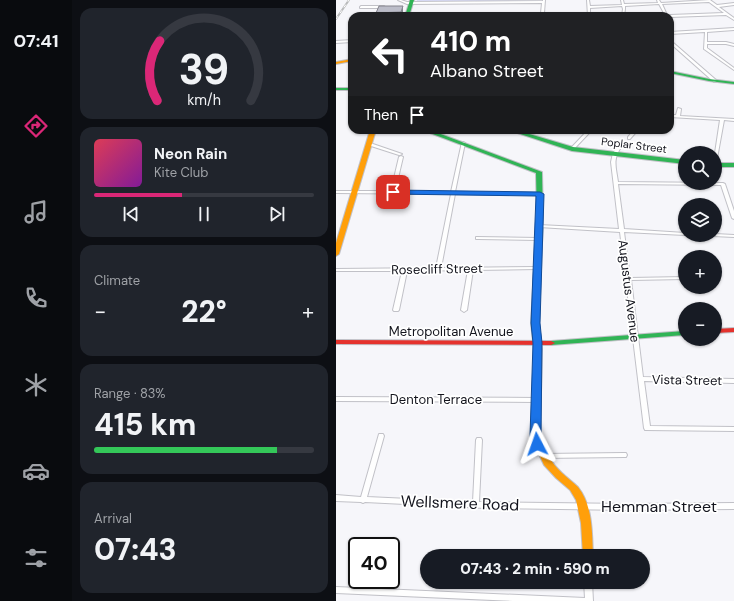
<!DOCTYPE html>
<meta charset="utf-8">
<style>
:root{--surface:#171b24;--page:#20242c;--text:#f1f3f6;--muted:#9ea1a6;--line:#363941;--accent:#db2777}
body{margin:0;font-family:"DM Sans",sans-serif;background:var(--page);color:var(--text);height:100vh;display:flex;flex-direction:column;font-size:15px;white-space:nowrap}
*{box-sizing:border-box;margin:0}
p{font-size:13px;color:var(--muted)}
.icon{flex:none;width:22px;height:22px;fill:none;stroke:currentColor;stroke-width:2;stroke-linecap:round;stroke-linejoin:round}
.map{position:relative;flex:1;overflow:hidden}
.details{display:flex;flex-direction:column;gap:8px;padding:8px;background:#0d0f14;width:264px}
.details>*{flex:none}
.top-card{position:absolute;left:12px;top:12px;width:326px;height:122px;border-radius:12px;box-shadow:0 1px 3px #0004;background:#202124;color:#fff;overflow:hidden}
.buttons{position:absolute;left:342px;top:146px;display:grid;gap:8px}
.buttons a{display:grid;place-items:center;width:44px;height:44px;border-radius:50%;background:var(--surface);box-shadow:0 1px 3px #0004;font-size:20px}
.speed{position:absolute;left:12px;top:537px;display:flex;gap:8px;font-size:20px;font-weight:700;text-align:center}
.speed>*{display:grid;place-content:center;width:52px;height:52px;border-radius:50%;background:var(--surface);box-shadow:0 1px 3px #0004;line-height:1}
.speed .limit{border:2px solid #111;border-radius:6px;background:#fff;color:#111}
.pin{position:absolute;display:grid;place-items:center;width:34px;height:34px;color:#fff;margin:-17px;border-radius:8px;box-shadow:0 2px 6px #0006}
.me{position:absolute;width:44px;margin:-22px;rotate:356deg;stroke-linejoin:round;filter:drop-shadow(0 0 3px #0008)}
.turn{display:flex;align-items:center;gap:14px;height:84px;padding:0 16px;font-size:18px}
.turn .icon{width:52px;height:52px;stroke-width:2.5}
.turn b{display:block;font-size:28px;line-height:34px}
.then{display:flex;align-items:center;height:38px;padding:0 16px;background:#0003;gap:8px;font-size:15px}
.big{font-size:30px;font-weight:800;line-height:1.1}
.details .card{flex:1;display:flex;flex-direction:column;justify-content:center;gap:6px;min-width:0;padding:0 14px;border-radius:12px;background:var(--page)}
.details .dial{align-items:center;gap:0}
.dial svg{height:104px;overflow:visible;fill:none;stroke:var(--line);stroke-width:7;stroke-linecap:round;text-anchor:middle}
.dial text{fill:var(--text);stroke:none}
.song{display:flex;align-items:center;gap:12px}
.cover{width:48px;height:48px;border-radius:6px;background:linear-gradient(135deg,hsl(350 70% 55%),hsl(290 70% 35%))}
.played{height:4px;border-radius:2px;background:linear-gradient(90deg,var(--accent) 40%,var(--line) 40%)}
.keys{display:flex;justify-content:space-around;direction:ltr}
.heat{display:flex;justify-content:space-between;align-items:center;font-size:22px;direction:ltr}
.charge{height:6px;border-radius:3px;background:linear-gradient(90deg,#34c759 83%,var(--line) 0)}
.trip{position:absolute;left:84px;top:549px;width:230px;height:40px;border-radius:20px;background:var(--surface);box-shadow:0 1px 3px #0004;font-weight:800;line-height:40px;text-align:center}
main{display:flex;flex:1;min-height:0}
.menu{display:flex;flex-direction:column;width:72px;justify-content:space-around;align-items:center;background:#090b0e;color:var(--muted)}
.menu .icon{width:28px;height:28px}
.menu .current{color:var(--accent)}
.menu b{font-size:18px;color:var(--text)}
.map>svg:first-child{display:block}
.green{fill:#d9dcfb}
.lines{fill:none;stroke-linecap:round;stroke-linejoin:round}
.street-casing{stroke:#c1c1c7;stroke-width:2}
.fast-casing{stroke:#c1c1c7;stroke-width:2}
.slow-casing{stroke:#c1c1c7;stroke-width:2}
.jam-casing{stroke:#c1c1c7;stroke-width:2}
.street{fill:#fefefe;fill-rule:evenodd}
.fast{fill:#30b455;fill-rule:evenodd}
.slow{fill:#ff9f0a;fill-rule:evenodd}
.jam{fill:#e5322d;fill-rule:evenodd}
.rail-casing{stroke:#b8b9ba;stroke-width:2}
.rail{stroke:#fff;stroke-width:1;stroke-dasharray:3.5;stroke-linecap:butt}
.wall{fill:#a2a3ad}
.shaded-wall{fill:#84848d}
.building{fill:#bcbdc9;stroke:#84848d}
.route{fill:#1a73e8;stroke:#114b97}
.labels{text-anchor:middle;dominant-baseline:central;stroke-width:3.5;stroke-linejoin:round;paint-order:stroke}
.far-street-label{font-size:11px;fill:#13141d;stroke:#fff}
.street-label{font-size:13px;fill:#13141d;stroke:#fff}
.near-street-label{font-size:16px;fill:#13141d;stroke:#fff}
</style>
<main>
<nav class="menu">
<b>07:41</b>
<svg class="icon current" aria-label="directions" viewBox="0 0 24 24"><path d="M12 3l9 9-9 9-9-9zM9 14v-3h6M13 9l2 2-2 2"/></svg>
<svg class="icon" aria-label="music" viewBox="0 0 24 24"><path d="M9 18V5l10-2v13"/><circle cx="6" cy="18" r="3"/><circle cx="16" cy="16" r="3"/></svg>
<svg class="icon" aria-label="phone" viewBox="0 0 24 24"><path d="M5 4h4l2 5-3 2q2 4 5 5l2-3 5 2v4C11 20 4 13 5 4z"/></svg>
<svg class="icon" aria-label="climate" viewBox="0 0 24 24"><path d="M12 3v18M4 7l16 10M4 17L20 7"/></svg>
<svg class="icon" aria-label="car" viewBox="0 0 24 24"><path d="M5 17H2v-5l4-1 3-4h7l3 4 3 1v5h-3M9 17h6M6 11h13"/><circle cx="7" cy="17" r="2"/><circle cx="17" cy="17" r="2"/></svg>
<svg class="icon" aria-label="filters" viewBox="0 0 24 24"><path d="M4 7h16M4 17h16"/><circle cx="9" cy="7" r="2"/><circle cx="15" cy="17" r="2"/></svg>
</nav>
<section class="details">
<div class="card dial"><svg viewBox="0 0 100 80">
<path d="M14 69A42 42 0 1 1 86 69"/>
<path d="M14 69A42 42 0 0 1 16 23" stroke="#db2777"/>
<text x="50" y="56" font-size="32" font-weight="700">39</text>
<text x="50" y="72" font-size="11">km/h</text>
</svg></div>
<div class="card">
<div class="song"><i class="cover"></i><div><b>Neon Rain</b><p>Kite Club</p></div></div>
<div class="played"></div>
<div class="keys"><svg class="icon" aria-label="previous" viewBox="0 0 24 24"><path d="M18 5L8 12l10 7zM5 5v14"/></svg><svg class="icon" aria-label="pause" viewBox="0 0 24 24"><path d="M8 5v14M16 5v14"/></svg><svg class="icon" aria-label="next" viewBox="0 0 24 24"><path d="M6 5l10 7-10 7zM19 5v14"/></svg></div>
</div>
<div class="card"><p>Climate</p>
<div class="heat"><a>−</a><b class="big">22°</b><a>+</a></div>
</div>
<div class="card"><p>Range · 83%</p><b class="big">415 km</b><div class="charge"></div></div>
<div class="card"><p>Arrival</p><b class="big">07:43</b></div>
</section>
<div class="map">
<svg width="398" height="601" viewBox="0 0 398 601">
<rect width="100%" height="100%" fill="#f6f6fa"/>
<path class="green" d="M81 0H205L81 2Z"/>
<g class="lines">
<g class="street-casing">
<path id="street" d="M62 0H65L71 2 207 1V0H209L208 13V14L207 16H205V15L72 16 71 15V14L205 13 206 3 71 4Z
M251 0H253L254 6 286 5 285 0H287L288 4 322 3 321 0H323L325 3 374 0 381 5 398 3V5L383 7 398 18V20L390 15 334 17V16H333L334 15 388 13 373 2 326 4 331 15V16H328L329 15 323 4 289 6V9L288 16H286L287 9 286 6 254 8V16H252Z
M25 6H48L49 7 48 8H24V7Z
M398 28V30L371 32V42H390L398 44V46L390 44H371V48L398 68V70L368 49 369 32 334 34V32Z
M16 40V42L0 43V41Z
M334 40 380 80V82H378L334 43Z
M342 108 345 109 344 116 398 119V121L388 120 380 164H379V153L384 120 334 117V115H340Z
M65 130H69L65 133H63L62 132Z
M252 130H256L237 150H235V148Z
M298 130H302L294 139H292V137Z
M126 142H127L129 143 119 192 204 193 206 194 204 195 119 194 105 268 201 267 203 268 201 269 137 270 131 310 128 312 125 310 132 270 71 271 63 310 62 311H58L57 310 66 271H0V269L100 268 115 194 0 193V191H55L63 157 65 156 67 157 59 191 115 192Z
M32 143H34L66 154 64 155H63L32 145Z
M283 145H285L286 146C276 159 280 167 282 182L387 183 389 184 398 211V219L396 218 385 185 282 184 288 229 349 233V235H350H349L288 232 294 278 349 277V279L295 280 307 377 398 379V383L308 381 314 426 398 427V431L309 430 308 428 284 232 203 227 201 226 203 225 283 229 275 162 277 153Z
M379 234 398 235V237L377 236V235H379Z
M140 237 202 238 204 239 202 240 142 239H140Z
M0 397 201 398 203 399 204 400 203 401 201 402 0 401Z
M43 434H47L48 436 31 497 137 502 140 440 141 438H145L146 440 143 502 293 504 398 503V509L293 510 149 508 29 502 27 503 25 502 0 501V495L25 497Z
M288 453H290L291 455 290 457H288L207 458H205L204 456 205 454H207Z
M248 582H256L257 601H177L0 593V587L249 598Z"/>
</g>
<g class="fast-casing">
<path id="fast" d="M74 0H78L73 16H69Z
M334 71 373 79 398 82V84L373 81 334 73Z
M0 88H16V90H0Z
M86 130H94L206 172 207 218 203 323 206 350 205 352H199L198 350 195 323 201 218 200 173Z
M172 130H180L237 147 349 160V164L236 151Z
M379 163H398V167H379Z
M349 331V335L215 345 211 343 215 341Z"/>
</g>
<g class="slow-casing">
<path id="slow" d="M16 59V61L0 64V62Z
M34 130H40L3 254 0 256V243Z
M199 348H205L206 350 204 436C208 450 215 463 226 473 231 478 237 482 242 487 257 506 256 533 257 556H247L245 523 240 500 234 490 220 478 208 465 202 452 196 436 198 350Z"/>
</g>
<g class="jam-casing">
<path id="jam" d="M398 328V332L379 333V329Z
M0 340 215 341 219 343 215 345 0 344Z"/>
</g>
<use href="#street" class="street"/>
<use href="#fast" class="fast"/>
<use href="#slow" class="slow"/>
<use href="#jam" class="jam"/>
<g class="rail-casing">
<path id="rail" d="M0 19 13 0"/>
</g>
<use href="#rail" class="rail"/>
</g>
<path class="wall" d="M67 6V12L66 16H41L40 13Z"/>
<path class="shaded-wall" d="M67 6V12L66 16H65V12Z"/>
<path class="building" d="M43 6H67L65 12 40 13Z"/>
<path class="route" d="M57 190 204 192 208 194 204 323 206 343 205 436 207 444 205 447 201 448 197 447 194 436 197 343 195 323 200 196 54 194 53 192Z"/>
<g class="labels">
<g class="far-street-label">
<text transform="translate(298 145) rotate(7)">Poplar Street</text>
</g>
<g class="street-label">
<text transform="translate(101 269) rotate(-1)">Rosecliff Street</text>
<text transform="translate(293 291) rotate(83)">Augustus Avenue</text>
<text x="115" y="331">Metropolitan Avenue</text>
<text transform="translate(351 380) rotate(1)">Vista Street</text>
<text x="100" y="399">Denton Terrace</text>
</g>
<g class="near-street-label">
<text transform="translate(124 503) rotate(2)">Wellsmere Road</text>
<text x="323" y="506">Hemman Street</text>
</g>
</g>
</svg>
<div class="buttons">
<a><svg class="icon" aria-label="search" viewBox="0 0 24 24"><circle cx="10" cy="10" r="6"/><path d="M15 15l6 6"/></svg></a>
<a><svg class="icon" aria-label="layers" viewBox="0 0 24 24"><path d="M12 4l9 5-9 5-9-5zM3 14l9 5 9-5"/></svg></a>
<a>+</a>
<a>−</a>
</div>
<div class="speed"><div class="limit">40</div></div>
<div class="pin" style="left:57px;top:192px;background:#d93025"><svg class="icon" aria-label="arrive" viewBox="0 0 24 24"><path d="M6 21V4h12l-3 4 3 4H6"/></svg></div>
<svg class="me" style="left:201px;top:444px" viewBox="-20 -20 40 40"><path d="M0-17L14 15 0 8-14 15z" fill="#1a73e8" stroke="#fff" stroke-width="4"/></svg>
<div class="trip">07:43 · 2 min · 590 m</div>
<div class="top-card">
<div class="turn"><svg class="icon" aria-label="left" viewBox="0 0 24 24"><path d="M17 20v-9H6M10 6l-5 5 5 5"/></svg><div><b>410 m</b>Albano Street</div></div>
<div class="then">Then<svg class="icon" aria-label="arrive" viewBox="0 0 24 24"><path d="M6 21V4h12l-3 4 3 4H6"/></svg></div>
</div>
</div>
</main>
